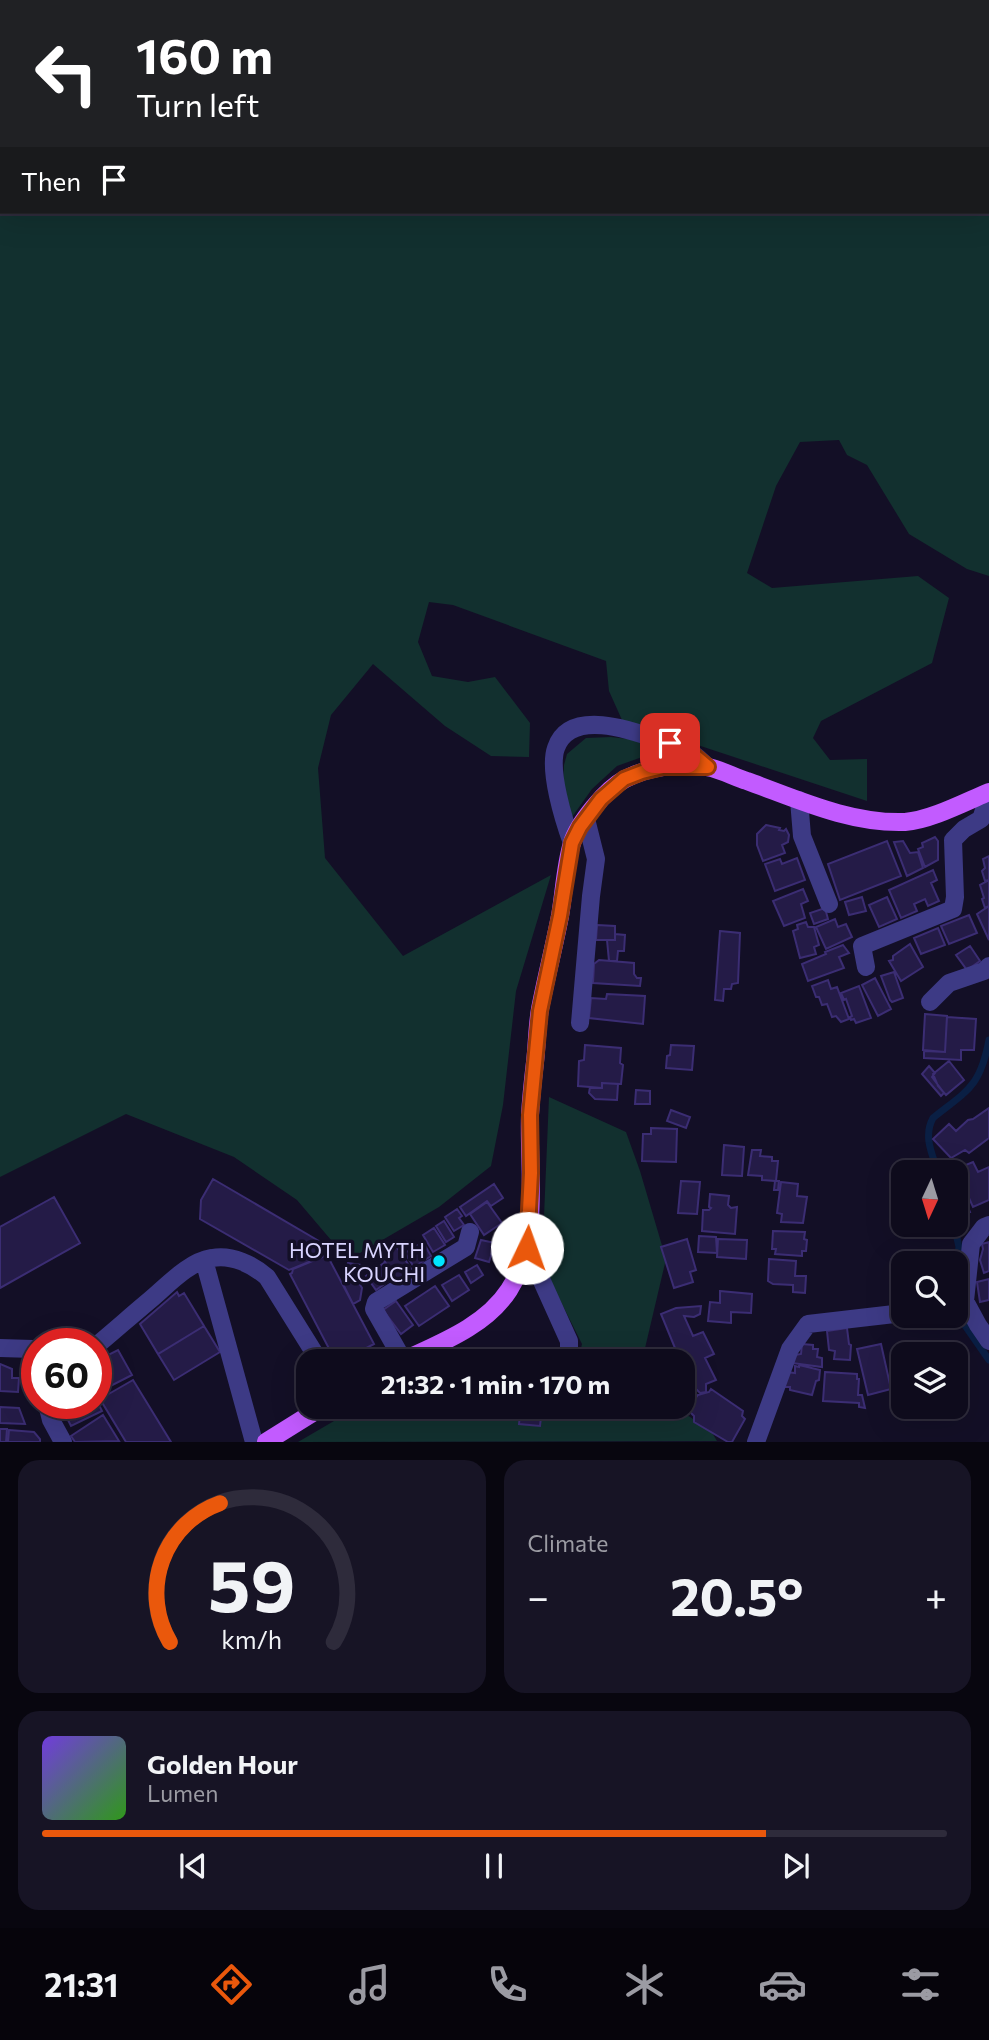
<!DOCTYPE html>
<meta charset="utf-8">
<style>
:root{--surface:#0e0b1c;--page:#171425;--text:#f1f3f6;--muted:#9b9ba3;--line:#2e2b3b;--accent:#ea580c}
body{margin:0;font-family:Commissioner,sans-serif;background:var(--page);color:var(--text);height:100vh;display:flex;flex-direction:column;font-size:26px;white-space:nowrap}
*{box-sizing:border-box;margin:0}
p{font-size:23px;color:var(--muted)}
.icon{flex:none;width:38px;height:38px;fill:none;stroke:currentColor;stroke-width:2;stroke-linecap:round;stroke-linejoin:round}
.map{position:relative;height:1442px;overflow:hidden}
.sheet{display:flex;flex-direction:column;gap:18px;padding:18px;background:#08060f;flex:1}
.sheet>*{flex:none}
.banner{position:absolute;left:0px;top:0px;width:990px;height:214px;box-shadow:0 7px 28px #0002,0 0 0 2px var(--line);background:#202124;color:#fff;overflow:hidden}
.needle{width:46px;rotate:184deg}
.tools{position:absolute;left:891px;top:1160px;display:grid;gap:14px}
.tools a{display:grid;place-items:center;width:77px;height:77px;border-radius:14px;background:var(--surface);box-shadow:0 7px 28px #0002,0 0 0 2px var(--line);font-size:35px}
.speed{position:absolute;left:21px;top:1328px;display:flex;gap:14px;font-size:35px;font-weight:700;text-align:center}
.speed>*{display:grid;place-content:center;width:91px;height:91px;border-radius:50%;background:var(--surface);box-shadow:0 7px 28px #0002,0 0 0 2px var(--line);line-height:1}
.speed .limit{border:10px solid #d22;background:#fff;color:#111}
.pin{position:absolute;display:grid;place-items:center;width:60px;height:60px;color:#fff;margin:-30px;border-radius:14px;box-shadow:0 4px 10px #0006}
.me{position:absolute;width:77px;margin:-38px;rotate:3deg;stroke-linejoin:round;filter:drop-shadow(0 0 5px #0008)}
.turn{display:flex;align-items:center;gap:24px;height:147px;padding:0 21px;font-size:32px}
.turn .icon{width:91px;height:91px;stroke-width:2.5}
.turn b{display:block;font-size:49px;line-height:60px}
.then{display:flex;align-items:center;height:66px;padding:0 21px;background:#0003;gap:14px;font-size:26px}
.big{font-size:52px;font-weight:700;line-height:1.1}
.sheet .card{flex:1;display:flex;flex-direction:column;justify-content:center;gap:10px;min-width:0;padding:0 24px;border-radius:21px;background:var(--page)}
.sheet .dial{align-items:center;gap:0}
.dial svg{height:182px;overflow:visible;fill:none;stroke:var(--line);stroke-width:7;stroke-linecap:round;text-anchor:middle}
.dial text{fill:var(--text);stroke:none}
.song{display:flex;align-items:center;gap:21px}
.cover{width:84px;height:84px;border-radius:10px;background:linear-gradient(135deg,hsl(260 70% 55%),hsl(110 70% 35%))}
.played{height:7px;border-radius:4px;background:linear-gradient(90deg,var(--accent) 80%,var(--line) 80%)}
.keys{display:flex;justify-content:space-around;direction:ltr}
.heat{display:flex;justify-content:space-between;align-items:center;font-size:38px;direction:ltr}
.sheet .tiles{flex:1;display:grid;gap:18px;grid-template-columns:1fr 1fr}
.card:last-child{grid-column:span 2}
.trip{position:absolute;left:296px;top:1349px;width:399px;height:70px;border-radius:21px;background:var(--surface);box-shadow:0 7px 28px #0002,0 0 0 2px var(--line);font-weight:700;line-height:70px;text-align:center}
.menu{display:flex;height:112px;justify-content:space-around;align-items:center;background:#06040b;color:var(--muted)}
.menu .icon{width:49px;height:49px}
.menu .current{color:var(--accent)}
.menu b{font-size:32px;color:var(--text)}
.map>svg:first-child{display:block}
.green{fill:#12302f}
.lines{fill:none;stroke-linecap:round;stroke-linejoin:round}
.stream{stroke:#0a1f44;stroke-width:7}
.building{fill:#241b47;stroke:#3b2d73;stroke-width:2}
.minor{stroke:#3d3a85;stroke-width:18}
.major{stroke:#c25bff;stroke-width:18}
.route-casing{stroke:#983908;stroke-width:18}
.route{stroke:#ea580c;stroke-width:12}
.poi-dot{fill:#00e5ff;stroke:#130f26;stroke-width:2.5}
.labels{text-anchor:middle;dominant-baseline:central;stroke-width:7;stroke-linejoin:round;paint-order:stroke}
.poi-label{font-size:21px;fill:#d9d4ff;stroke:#130f26;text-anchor:end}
</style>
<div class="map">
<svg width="989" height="1442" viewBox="0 0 989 1442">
<rect width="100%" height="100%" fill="#130f26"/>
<path class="green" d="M0 0H37L45 2H2V212H989V28V576L967 569 909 534 867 465 847 455 839 440 800 442 776 486 747 573 772 588 918 576 949 598 932 663 821 721 813 738 830 760 867 759V801L622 720 609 691 606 661 453 605 429 602 418 642 432 676 468 682 495 677 530 723 529 757 491 756 445 726 373 664 331 715 318 768 325 858 403 956 551 875 516 991 503 1105 491 1166 439 1207 348 1260 297 1200 234 1157 126 1114 0 1177Z
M58 0H463V2H56Z
M611 737 645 741 673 752 659 751 617 766 592 789 572 817 563 782 564 765 567 754 586 738Z
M549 1097 626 1132 640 1171 666 1259 642 1361H578L582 1344 542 1264Z
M358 1407H675L711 1431 717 1441 298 1442Z"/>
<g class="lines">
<path class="stream" d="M468 2V0
M835 2V0
M938 1172C932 1154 923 1136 933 1118 968 1090 980 1087 989 1040
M954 1225 959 1247 956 1269
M956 1309 957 1314 989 1360"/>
</g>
<path class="building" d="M766 825 780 828 779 830 784 831 786 829 789 835 788 842 782 845 785 853 763 861 757 845V834Z
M935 837 938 841V860L925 867 918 849 923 847 922 843Z
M887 841 901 876 840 900 828 864Z
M903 841 910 853 918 852 923 868 907 876 894 842Z
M989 856V880L985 881 982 871 985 868 983 859Z
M797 858 805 880 775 891 765 864 780 859 782 864Z
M933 870 937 880 931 883 939 901 928 906 925 899 914 904 917 911 901 918 889 890Z
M989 880V906L985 908 982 899 984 898 980 885Z
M803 889 808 901 801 904 805 918 784 926 773 901Z
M862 897 866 911 849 915 845 902Z
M887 897 897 919 879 927 869 905Z
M989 906V940L977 914Z
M825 908 828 919 814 924 810 913Z
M969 915 977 933 949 944 941 926Z
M835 919 838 927 846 924 852 937 826 949 816 927Z
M806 922 808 927H814L819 945 814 947 816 954 800 958 793 931 798 929 797 925Z
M597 925 615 926V940H596Z
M938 928 945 945 921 954 914 938Z
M720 931 740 933 738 983 732 984 731 989H724L723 1001 715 1000Z
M615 934 625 935 624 951H618L617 961H609L607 940H615Z
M910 944 923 967 901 981 889 961 893 960V956Z
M843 945 849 953 839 957 844 968 808 981 802 964 826 954 825 952Z
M970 946 980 961 967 970 956 955Z
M599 960 634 963V974L637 978H641L640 986 593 983 594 964Z
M894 972 903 998 892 1002 890 1000 881 976Z
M875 978 891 1009 878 1016 862 985Z
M828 980 831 989 837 987 849 1019 841 1022 836 1016 832 1017 827 1004 822 1005 819 997H816L812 986Z
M859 986 871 1018 856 1023 854 1019 851 1020 850 1017 852 1016 846 999 844 1000 841 993Z
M607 994 645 996 643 1024 589 1018 591 998 606 999Z
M925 1014 947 1016 945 1052 923 1050Z
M947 1017 976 1019 974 1050H961V1060L924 1058V1051L945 1052Z
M585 1045 621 1048 620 1063 623 1065 621 1084 602 1083V1088L578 1086 579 1061 584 1060Z
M671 1045 694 1046 692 1070 666 1068 667 1056 670 1055Z
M949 1061 964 1080 946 1095 938 1086 933 1074Z
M929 1066 935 1073 932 1077 944 1093 941 1096 922 1074Z
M602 1083 618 1084 617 1100 595 1099 589 1093 590 1087 602 1088Z
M636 1090 650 1091V1104H635Z
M989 1108V1138L969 1153 965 1150 951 1158 933 1139 949 1124 956 1131 968 1120 973 1119Z
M671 1110 690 1117 686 1128 667 1121Z
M651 1128 677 1129 676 1162 642 1161 643 1134H651Z
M724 1145 744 1147 742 1176 722 1175Z
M752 1150H761L760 1156 772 1157V1161H778L776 1181H779L778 1190H774L775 1181 762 1180V1176L748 1175Z
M973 1162 978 1172 989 1167V1200L973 1207 956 1169Z
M213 1179 324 1244 314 1260 289 1270 200 1219 201 1200Z
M957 1179 970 1212 963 1214 956 1196V1180Z
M681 1181 700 1182 697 1214 678 1213Z
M781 1182 798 1184 797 1196 807 1197 803 1223 781 1222 782 1214 777 1213Z
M494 1184 503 1198 491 1206 487 1201 466 1216 460 1207Z
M710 1194 729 1196 728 1205 731 1208 737 1207 735 1234 702 1231 703 1210H709L711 1208 709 1207Z
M54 1197 80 1243 0 1288V1227Z
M487 1202 502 1223 484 1235 470 1214Z
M457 1209 462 1216 459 1218 464 1225 454 1231 445 1217Z
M444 1221 454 1237 446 1242 436 1226Z
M434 1228 445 1245 433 1252 423 1235Z
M773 1231 805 1232 804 1239 807 1240 806 1251H802V1256L775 1254 776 1249H772Z
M699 1236 716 1237 717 1253 698 1252Z
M687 1239 696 1270 690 1272 693 1282 674 1288 661 1247Z
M718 1239 747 1240 746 1259 717 1257Z
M481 1240 495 1243 489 1262 475 1258Z
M423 1242 431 1256 414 1267 405 1253Z
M989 1242V1271L984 1273 980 1260 983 1249 982 1244Z
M396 1246 412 1270 398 1281 381 1256Z
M327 1255 374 1344 340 1362H336L290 1274 292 1273 293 1269Z
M769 1259 796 1261 795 1276H806L805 1293 793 1292V1285L773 1284 768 1281Z
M348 1263 362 1265 361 1273 346 1271Z
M384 1263 394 1277 376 1290 366 1276Z
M477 1265 483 1275 471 1283 465 1272Z
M354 1275 362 1288 360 1300 353 1304 342 1282Z
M459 1275 469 1290 452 1301 442 1285Z
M989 1279V1300L980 1302 977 1282Z
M435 1286 449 1306 419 1326 405 1306Z
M720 1291 752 1294 751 1313 731 1312V1323L708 1321 710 1302 720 1303Z
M177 1292 179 1296 184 1293 204 1326 158 1354 140 1324Z
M396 1301 413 1325 401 1334 383 1310Z
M701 1306 700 1314 694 1317 684 1316 693 1336 703 1332 714 1354 705 1358 716 1380 706 1384V1392L700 1393 695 1388 685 1367 682 1368V1362H651L659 1354 675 1348 661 1314 676 1308Z
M204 1326 220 1352 174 1380 158 1354Z
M847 1328 849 1344 851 1345 850 1360 834 1359 835 1351 829 1350 827 1331Z
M802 1344 813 1345V1349H818L817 1357 822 1358V1367L792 1363 795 1355 801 1354Z
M881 1344 891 1389 868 1395 857 1349Z
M118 1350 132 1375 97 1393 96 1361Z
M0 1364 12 1369V1378H19L18 1392 0 1391Z
M799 1365 820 1370 819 1380 816 1381 812 1395 790 1390V1387H780L787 1372 795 1373V1366L799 1367Z
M825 1372 857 1374V1379H859L858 1395H862L865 1408 859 1407V1403L823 1401Z
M133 1380 171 1442H126L100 1399Z
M711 1389 743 1411 742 1416 745 1419 732 1442H728L694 1422V1416L687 1409 698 1395 709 1392Z
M96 1399 102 1411 71 1426 65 1414 86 1404H96Z
M0 1407 19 1408 25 1424 0 1423Z
M521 1407 542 1409 540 1426 519 1424Z
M103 1415 119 1441 75 1442 71 1436Z
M0 1429H7L6 1442H0Z
M9 1430 34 1432 40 1439V1442H8Z"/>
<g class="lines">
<path class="minor" d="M479 2 480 0
M912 2 913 0
M799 800 802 836 829 904
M572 843C564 821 548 770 556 748 570 707 634 731 662 741 670 743 680 746 687 750 695 754 701 761 708 767
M866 967 862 946 953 909 955 897 953 840 964 829 981 819 989 795
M930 1002 949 983 984 971 989 966
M580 1023 591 896 596 859 586 819
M989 1225 984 1227 971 1244 965 1301 978 1325 989 1341
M527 1248 569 1341V1362
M204 1260 254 1442
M96 1346C114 1331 132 1315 150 1300 168 1285 188 1262 212 1258 232 1254 253 1265 267 1277L320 1362
M0 1348 33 1349 37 1355
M403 1360 374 1309 376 1302 466 1247 470 1232
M47 1404 51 1420 63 1442
M756 1442 790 1349 808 1324 903 1313"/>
<path class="major" d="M400 1362C438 1344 485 1327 509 1290 541 1241 528 1170 530 1115 531 1097 533 1079 535 1062 537 1045 537 1027 540 1009 546 978 554 947 560 916 564 893 565 866 572 843 578 823 606 789 625 779 648 767 682 762 707 767 720 769 734 777 747 781 797 799 850 824 905 822 931 820 965 802 989 792
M266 1442 322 1407"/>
</g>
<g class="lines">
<g class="route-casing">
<path id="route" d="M527 1248 531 1173 530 1115 540 1011 560 916 572 843 580 827 601 799 624 779 642 772 663 767H708L688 750 670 743"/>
</g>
<use href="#route" class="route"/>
</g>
<circle class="poi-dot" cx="439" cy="1261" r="7"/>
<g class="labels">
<g class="poi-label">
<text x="425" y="1249">HOTEL MYTH<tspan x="425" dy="24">KOUCHI</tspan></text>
</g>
</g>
</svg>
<div class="tools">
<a><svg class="needle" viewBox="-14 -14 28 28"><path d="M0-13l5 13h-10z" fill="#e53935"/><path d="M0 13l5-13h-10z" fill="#9b9ba3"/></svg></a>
<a><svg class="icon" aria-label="search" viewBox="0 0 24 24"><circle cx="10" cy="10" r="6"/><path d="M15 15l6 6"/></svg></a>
<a><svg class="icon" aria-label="layers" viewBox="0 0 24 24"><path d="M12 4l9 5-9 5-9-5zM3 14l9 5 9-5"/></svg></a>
</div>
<div class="speed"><div class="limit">60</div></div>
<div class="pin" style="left:670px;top:743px;background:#d93025"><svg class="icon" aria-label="arrive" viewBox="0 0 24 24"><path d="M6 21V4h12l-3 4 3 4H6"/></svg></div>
<svg class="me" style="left:527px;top:1248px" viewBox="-20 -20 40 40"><circle r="19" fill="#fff"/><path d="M0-13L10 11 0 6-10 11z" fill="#ea580c"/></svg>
<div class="trip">21:32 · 1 min · 170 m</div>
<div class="banner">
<div class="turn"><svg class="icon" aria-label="left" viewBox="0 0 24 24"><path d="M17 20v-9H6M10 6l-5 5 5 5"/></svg><div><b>160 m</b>Turn left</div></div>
<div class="then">Then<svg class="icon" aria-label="arrive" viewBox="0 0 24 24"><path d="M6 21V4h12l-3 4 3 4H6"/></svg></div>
</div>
</div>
<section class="sheet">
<div class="tiles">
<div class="card dial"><svg viewBox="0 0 100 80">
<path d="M14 69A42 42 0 1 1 86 69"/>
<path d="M14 69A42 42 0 0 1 36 8" stroke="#ea580c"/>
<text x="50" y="56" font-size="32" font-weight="700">59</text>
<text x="50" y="72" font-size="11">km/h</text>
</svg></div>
<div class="card"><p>Climate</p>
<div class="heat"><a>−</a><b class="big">20.5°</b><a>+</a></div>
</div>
<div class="card">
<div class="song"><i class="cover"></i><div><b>Golden Hour</b><p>Lumen</p></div></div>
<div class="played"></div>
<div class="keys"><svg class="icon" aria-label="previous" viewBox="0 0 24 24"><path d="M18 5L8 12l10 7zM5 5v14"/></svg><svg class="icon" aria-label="pause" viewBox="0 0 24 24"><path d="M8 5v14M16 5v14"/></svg><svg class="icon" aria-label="next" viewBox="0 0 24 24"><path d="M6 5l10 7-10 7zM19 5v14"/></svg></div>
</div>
</div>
</section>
<nav class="menu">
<b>21:31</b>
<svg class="icon current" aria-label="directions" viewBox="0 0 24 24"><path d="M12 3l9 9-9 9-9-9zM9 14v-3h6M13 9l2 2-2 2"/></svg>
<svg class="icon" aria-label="music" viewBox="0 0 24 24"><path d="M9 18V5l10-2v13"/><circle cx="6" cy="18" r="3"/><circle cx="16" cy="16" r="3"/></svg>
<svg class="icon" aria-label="phone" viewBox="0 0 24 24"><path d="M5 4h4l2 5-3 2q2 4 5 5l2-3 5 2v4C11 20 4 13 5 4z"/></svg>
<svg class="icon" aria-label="climate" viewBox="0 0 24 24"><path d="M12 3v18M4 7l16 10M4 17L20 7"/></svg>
<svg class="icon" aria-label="car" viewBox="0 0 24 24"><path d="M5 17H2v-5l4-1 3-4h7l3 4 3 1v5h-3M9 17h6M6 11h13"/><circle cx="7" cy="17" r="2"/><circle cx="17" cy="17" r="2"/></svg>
<svg class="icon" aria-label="filters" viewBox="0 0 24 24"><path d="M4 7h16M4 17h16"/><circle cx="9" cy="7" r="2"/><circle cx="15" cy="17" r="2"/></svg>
</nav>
